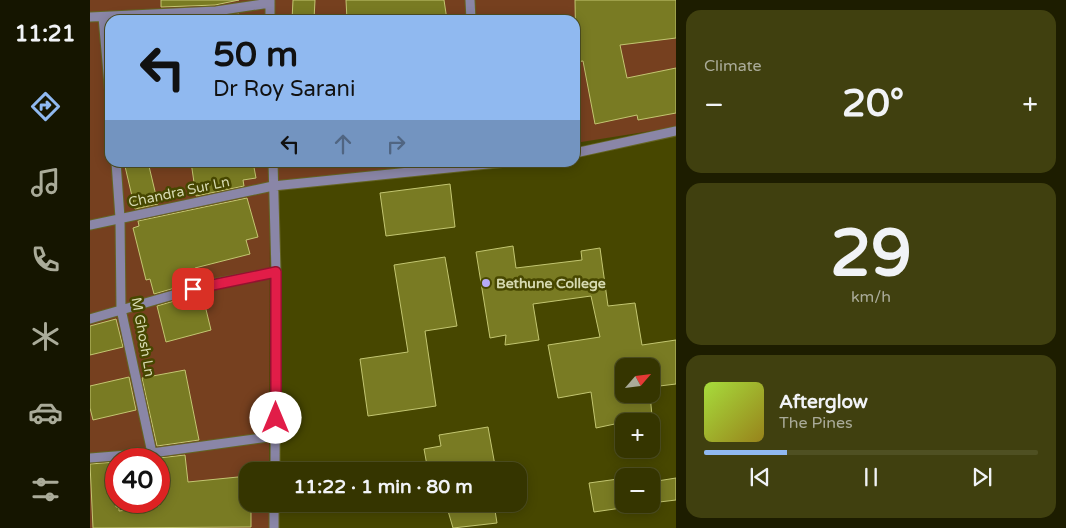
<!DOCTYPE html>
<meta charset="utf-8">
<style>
:root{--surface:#353500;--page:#40400f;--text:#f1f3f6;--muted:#aaab99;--line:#4f5022;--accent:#90b9f0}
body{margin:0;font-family:"Varela Round",sans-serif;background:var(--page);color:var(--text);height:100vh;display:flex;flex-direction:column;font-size:19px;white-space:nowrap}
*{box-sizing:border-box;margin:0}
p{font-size:16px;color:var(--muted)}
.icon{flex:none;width:28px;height:28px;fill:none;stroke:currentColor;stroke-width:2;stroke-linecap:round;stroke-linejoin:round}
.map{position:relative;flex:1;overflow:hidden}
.drawer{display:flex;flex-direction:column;gap:10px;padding:10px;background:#1d1d00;width:390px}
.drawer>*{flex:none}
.guide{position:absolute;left:15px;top:15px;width:475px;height:152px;border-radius:15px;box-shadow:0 2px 12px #0003,0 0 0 1px var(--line);background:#90b9f0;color:#111;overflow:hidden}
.needle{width:32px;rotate:62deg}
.controls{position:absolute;left:525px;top:358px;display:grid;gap:10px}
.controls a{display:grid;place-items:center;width:45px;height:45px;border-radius:10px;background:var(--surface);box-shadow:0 2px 12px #0003,0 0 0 1px var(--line);font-size:25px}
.speed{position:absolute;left:15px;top:448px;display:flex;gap:10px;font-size:25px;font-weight:700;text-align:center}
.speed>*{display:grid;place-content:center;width:65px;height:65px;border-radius:50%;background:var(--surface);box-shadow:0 2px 12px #0003,0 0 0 1px var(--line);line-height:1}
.speed .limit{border:8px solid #d22;background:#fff;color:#111}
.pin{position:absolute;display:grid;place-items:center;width:42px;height:42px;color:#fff;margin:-21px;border-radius:10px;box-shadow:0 2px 8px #0006}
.me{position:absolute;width:55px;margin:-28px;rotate:0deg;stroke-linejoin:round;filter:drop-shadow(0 0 4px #0008)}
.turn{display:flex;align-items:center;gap:18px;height:105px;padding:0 25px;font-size:22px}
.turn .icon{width:65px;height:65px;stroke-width:2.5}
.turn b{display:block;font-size:35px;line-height:42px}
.lanes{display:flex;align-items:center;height:48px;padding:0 25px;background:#0003;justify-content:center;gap:25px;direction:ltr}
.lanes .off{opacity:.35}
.big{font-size:38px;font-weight:700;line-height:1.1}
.drawer .tile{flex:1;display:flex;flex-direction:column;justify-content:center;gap:8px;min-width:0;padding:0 18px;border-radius:15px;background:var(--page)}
.drawer .dial{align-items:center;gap:0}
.dial b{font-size:65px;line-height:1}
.song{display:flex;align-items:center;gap:15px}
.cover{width:60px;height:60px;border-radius:8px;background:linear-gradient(135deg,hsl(80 70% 55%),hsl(50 70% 35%))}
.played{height:5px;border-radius:2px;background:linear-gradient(90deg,var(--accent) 25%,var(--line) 25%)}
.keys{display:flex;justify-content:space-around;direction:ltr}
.heat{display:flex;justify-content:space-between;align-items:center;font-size:28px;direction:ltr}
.trip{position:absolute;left:149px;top:462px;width:288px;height:50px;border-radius:15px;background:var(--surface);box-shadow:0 2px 12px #0003,0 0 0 1px var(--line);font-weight:700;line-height:50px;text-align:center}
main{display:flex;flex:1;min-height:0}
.tab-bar{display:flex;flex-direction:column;width:90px;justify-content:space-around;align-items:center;background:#151500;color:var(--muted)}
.tab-bar .icon{width:35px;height:35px}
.tab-bar .selected{color:var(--accent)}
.tab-bar b{font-size:22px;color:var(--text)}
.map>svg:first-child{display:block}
.green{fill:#76401f;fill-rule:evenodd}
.building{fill:#797b23;stroke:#c3c671}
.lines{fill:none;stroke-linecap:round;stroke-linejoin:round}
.minor-casing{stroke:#646423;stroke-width:11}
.minor{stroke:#8a86a7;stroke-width:9}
.route-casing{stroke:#92132f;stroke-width:12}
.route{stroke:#e11d48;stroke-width:9}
.poi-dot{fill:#b6abf8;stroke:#474700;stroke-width:2}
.labels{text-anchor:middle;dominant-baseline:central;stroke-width:5;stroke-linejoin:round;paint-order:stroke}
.street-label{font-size:14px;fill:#d6d9b0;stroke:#474700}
.poi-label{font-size:14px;font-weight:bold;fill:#d6d9b0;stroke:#474700;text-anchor:start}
</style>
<main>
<nav class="tab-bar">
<b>11:21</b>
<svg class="icon selected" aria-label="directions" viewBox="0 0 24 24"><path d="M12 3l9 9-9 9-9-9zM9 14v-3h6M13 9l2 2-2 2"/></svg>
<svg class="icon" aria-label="music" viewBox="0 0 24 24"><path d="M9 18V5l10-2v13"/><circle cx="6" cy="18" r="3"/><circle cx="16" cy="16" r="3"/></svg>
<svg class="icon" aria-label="phone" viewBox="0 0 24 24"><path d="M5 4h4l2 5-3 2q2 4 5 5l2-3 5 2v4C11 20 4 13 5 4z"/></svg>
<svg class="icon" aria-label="climate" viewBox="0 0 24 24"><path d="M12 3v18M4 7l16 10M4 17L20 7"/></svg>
<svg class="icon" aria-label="car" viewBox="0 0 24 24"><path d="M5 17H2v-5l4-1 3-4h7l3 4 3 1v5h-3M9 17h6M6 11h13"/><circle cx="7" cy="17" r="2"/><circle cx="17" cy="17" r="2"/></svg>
<svg class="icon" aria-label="filters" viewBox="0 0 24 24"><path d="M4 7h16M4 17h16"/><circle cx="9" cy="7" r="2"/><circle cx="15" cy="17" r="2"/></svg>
</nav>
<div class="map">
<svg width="586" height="528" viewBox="0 0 586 528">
<rect width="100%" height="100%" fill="#474700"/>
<path class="green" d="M0 0H586V127L485 143V20H20V162L356 163 180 190 179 471H158V504H179V528H0ZM26 459H69V501H26Z"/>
<path class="building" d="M71 0H149L125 5 71 7Z
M203 0H225L224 20H202Z
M256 0H354L357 20H257Z
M485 0H586V38L530 45 537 78 586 68V113L548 120 547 115 505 124 493 61 486 62Z
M149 14V20H70L126 17Z
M34 162H58L68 204 45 209Z
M101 162H163L166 178 153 180 154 186 106 196Z
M360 184 365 227 296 236 290 193Z
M157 198 168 237 156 240 160 254 105 268 109 281 64 294 60 279 56 280 43 228 49 226 48 221Z
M423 246 426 268 492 260 491 251 510 248 518 306 545 303 552 345 586 340V384L561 387V366H534V394H560L562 416 506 428 501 392 468 398 458 345 510 337 501 296 443 304 449 340 415 345 416 335 400 338 386 252Z
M355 257 367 326 335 331 346 406 278 416 270 359 318 352 304 265Z
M112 293 121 330 76 342 67 306Z
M26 319 33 347 0 355V326Z
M95 370 109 440 67 446 52 378Z
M39 377 46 410 3 420 0 408V386Z
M398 427 406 471H338L334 449 351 446 349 435Z
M95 455 98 482 158 476V504H161V527L3 528 0 464 26 462V507H29V511L69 506V458Z
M586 478V500L561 503V482Z
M528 479 529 487 534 486V504H559L504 512 499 483Z
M356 504H404L407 523 363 528Z"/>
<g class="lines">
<g class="minor-casing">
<path id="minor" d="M180 0V20
M380 0 381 20
M0 17 126 11 180 3
M13 17 20 96
M485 153 586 131
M183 162 186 272 185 471
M0 225 183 186 417 162
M0 319 121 284 186 272
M62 453 186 436
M0 458 62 453 31 309 30 218 26 162
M184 528V504"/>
</g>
<use href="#minor" class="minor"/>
</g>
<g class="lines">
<g class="route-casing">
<path id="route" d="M103 289 186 272V418"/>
</g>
<use href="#route" class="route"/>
</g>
<circle class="poi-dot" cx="396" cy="283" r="5"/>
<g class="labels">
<g class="street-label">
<text transform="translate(89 192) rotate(-12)">Chandra Sur Ln</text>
<text transform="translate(53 337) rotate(80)">M Ghosh Ln</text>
</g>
<g class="poi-label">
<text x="406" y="283">Bethune College</text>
</g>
</g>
</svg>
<div class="controls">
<a><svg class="needle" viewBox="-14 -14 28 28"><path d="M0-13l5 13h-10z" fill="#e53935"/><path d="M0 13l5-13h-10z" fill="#aaab99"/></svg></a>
<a>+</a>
<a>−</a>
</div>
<div class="speed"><div class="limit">40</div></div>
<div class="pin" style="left:103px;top:289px;background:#d93025"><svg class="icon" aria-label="arrive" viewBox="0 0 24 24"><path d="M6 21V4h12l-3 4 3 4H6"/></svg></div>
<svg class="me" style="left:186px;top:418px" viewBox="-20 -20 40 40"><circle r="19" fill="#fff"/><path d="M0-13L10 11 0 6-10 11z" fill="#e11d48"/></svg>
<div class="trip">11:22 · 1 min · 80 m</div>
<div class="guide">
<div class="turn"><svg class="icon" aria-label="left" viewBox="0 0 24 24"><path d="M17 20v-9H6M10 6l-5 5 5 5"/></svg><div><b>50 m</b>Dr Roy Sarani</div></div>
<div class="lanes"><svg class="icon" aria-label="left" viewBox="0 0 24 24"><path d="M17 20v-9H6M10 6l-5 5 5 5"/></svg><svg class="icon off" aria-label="ahead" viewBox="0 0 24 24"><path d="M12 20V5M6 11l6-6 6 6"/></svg><svg class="icon off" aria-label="right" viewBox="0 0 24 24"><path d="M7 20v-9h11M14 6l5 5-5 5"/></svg></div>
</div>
</div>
<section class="drawer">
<div class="tile"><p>Climate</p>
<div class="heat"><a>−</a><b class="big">20°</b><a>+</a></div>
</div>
<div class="tile dial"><b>29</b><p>km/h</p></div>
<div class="tile">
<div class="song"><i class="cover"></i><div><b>Afterglow</b><p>The Pines</p></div></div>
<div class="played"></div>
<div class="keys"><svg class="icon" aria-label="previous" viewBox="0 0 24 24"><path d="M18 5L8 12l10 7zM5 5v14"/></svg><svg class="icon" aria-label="pause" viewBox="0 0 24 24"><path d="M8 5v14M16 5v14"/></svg><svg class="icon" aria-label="next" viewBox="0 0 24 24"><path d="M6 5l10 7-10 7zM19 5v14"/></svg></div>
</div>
</section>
</main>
